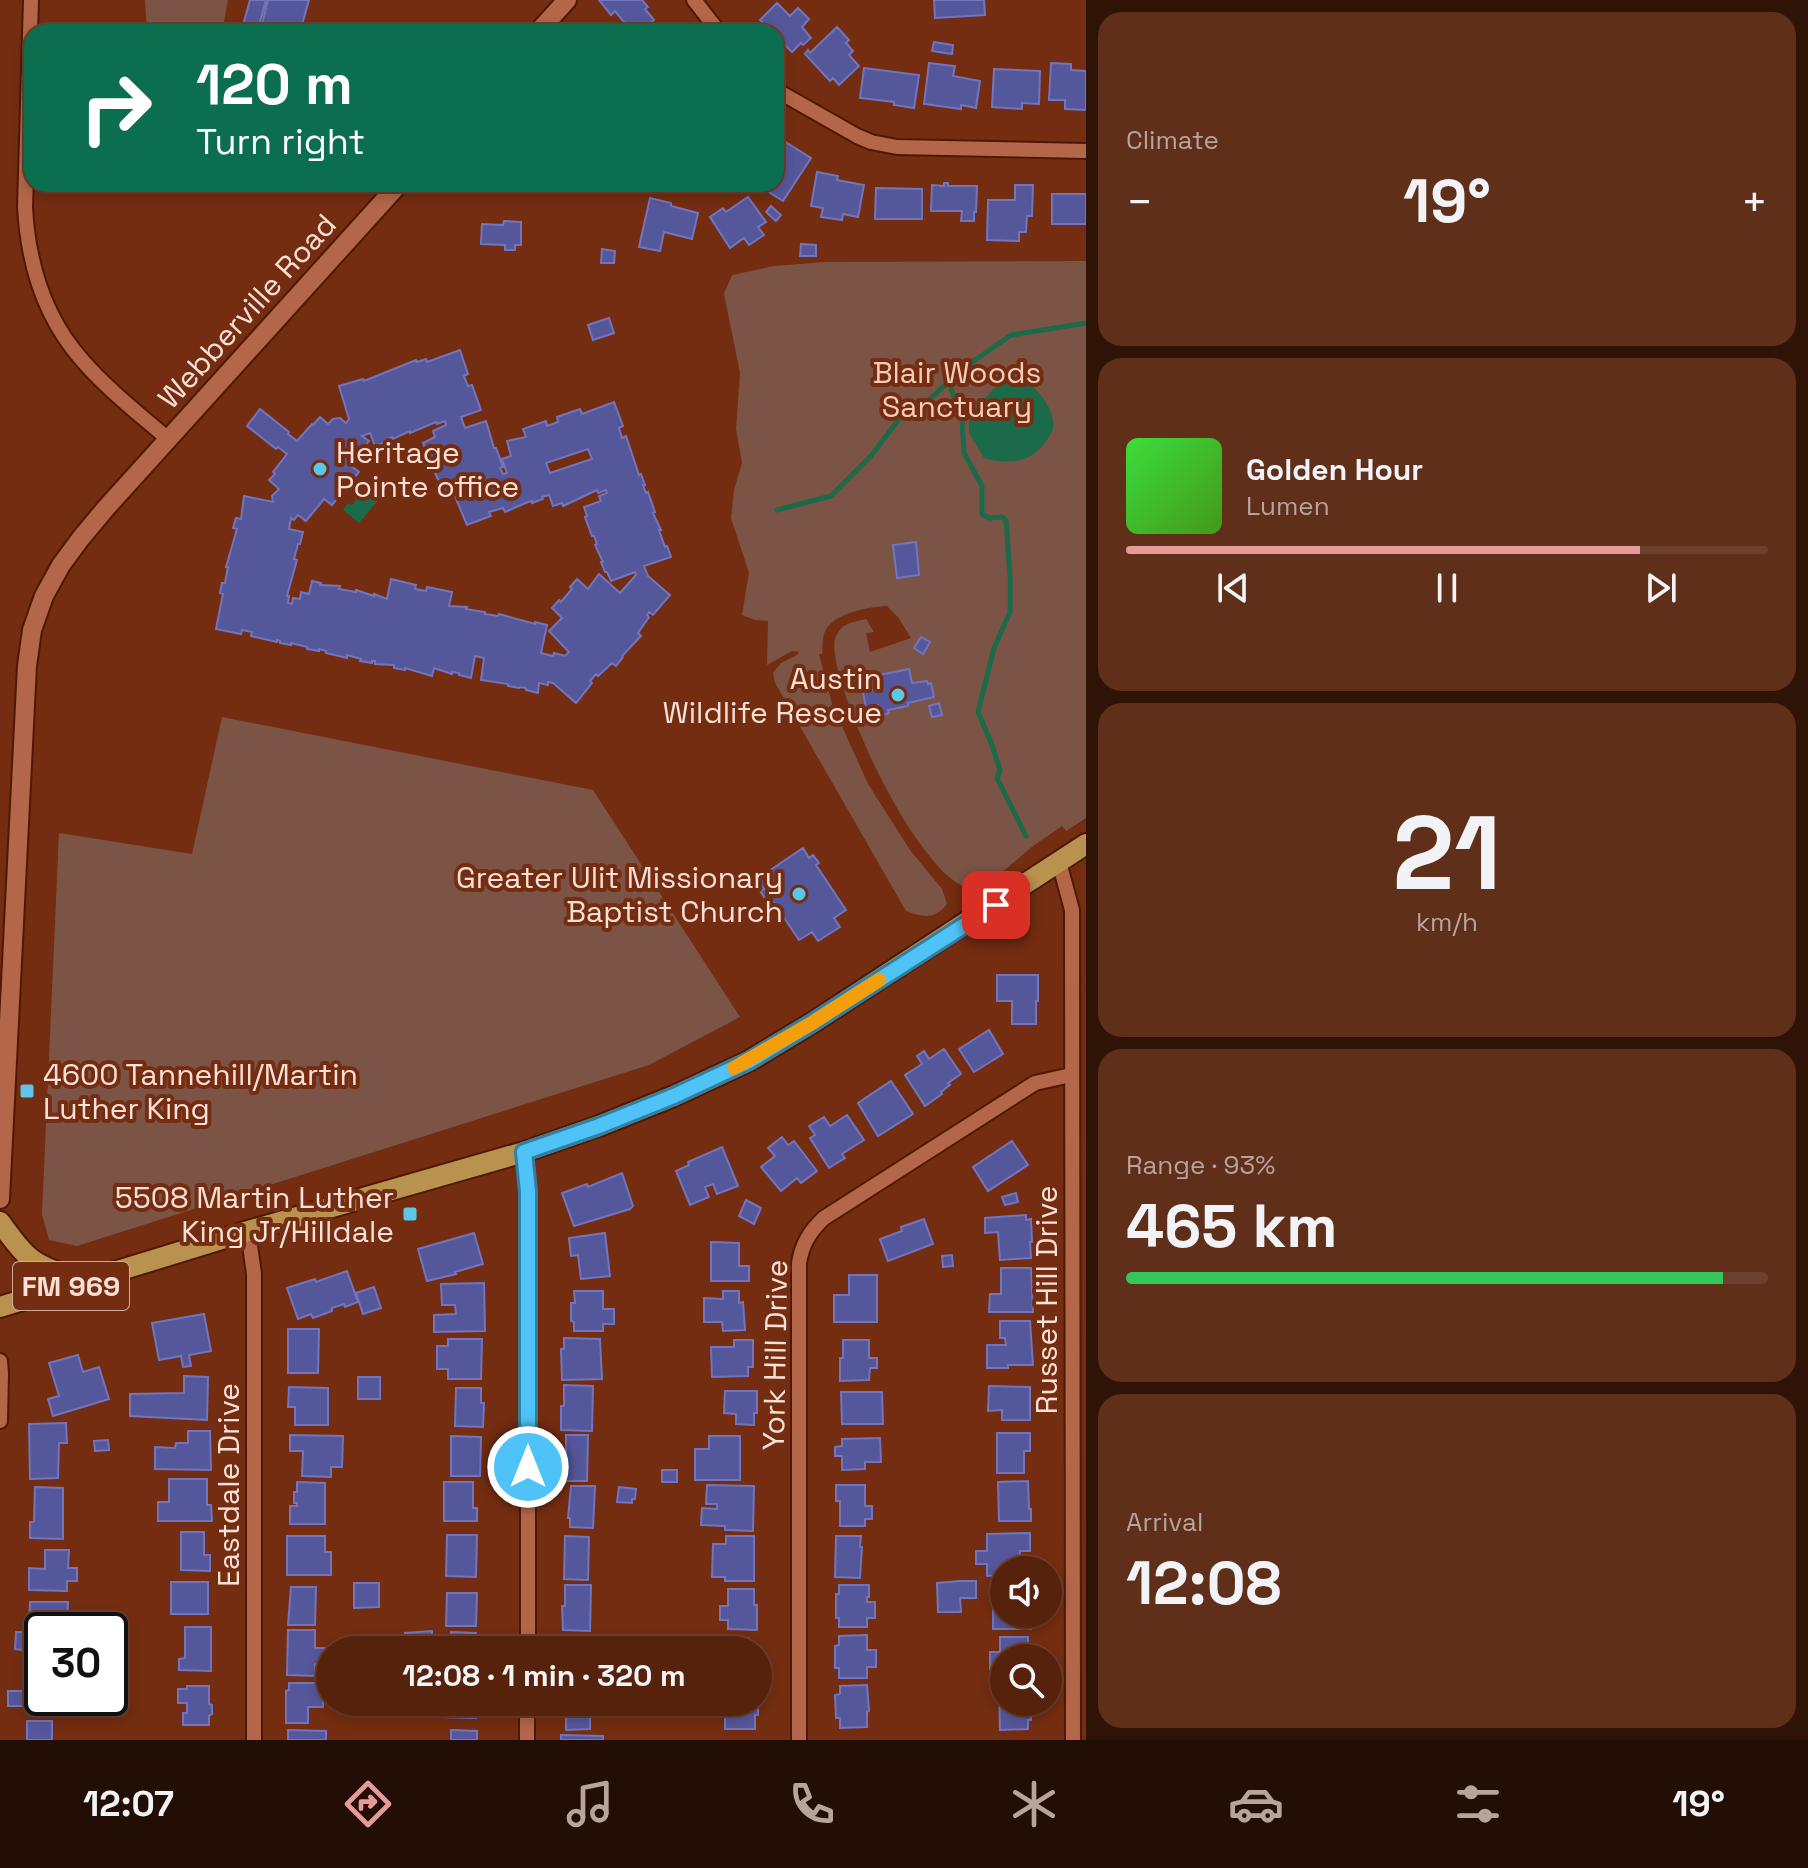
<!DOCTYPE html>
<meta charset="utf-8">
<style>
:root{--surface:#57220c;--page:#602f1a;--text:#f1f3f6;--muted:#b6a49d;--line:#6d3f2d;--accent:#e69b98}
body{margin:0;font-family:"Space Grotesk",sans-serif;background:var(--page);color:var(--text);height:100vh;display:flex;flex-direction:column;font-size:30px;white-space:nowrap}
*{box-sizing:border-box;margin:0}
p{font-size:26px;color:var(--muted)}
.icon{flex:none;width:44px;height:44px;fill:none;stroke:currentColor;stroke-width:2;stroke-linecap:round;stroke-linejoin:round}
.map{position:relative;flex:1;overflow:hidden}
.details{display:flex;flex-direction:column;gap:12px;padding:12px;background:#301307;width:722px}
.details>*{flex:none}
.guide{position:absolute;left:24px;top:24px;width:760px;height:168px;border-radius:24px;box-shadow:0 4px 12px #0003,0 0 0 2px var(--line);background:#0b6e4f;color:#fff;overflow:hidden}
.buttons{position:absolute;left:990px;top:1556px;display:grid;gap:16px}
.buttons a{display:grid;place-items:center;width:72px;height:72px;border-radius:50%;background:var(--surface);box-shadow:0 4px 12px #0003,0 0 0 2px var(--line);font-size:40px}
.speed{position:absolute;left:24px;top:1612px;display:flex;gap:16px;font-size:40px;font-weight:700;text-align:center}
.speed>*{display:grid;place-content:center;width:104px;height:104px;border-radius:50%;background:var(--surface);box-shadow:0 4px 12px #0003,0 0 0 2px var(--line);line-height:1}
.speed .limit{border:4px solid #111;border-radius:12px;background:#fff;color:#111}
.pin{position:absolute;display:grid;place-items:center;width:68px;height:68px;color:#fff;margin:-34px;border-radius:16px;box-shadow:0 4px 12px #0006}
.me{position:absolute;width:88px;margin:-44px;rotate:0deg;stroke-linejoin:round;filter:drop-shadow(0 0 6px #0008)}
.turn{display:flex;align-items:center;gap:28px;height:168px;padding:0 40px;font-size:36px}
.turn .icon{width:104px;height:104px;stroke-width:2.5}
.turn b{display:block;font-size:56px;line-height:68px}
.big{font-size:60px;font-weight:800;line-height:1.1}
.details .card{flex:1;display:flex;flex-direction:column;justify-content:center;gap:12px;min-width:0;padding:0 28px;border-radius:24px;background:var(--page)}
.details .dial{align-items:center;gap:0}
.dial b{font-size:104px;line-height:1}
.song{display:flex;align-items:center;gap:24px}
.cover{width:96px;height:96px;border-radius:12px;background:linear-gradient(135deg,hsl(120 70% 55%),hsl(100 70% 35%))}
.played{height:8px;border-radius:4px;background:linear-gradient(90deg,var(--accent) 80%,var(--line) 80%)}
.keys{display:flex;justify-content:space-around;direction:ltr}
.heat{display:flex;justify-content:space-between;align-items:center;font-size:44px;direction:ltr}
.charge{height:12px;border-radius:6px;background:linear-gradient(90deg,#34c759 93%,var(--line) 0)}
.trip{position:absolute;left:316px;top:1636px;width:456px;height:80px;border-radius:40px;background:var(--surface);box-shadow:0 4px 12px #0003,0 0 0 2px var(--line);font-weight:800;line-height:80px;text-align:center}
.dock{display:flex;height:128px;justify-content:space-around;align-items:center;background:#230e05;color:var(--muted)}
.dock .icon{width:56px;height:56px}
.dock .selected{color:var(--accent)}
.dock b{font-size:36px;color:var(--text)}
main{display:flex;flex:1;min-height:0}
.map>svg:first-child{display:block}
.green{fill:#7b5446}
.water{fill:#1b6a49}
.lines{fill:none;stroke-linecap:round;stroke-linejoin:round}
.stream{stroke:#1b6a49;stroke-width:5}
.building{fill:#55579b;stroke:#7275bd;stroke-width:2;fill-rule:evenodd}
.minor-casing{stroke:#4e1903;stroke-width:18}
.tertiary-casing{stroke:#4e1903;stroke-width:22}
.primary-casing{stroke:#4e1903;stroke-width:24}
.minor{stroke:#b36649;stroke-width:14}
.tertiary{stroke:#b36649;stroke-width:18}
.primary{stroke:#ba924f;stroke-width:20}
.route-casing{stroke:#337fa1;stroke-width:20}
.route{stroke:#4fc3f7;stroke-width:14}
.slow{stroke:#f59e0b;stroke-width:14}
.poi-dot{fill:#5cc7e8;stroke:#742d10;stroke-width:3}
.labels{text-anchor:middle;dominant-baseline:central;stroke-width:8;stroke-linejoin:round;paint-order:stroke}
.shield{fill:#742d10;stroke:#d2aa9b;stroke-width:2}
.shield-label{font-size:28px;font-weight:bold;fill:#fbe0d7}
.street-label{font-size:30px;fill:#fbe0d7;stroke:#742d10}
.park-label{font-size:30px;fill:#f4ccbe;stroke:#742d10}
.poi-label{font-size:30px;fill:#fbe0d7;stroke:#742d10;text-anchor:end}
</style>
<main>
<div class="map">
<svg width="1086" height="1740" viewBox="0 0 1086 1740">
<rect width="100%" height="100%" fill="#742d10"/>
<path class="green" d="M145 0H228L222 32H147Z
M1086 261V818L1066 831 1062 826 1033 846 1006 869 968 889C953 882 941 871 931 858 913 836 898 811 885 786 871 761 825 660 836 636 842 623 853 622 866 619L874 632 866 633 870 652 911 638 898 617 887 606C868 607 831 613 824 634 822 640 823 648 822 654H819L832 704 868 784 910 850 942 889 947 904C935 919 924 918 906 911L775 683 773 673 781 663 797 655 799 652 792 651 767 665 768 621 755 620 742 615 749 573 731 518 734 490 742 463 736 429 740 373 724 294 732 275 774 266 825 262Z
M222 717 593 790 740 1017 649 1065 77 1246 49 1240 42 1214 59 833 192 854Z"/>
<path class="water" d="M1020 377C1036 387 1056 408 1053 429 1052 432 1048 439 1046 441 1032 463 1008 465 984 458L969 433V422L979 404 995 388Z
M366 487 380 498 359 523 343 510 348 503 352 505Z"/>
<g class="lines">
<path class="stream" d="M949 382 962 420 964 453 982 486V514L989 518 1002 517 1006 520 1010 576V612L994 648 978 712 992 745 1000 770 997 778 1026 836
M777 510 831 496 871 456 899 419 920 408 965 367 1011 335 1086 323"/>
</g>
<path class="building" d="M250 0H266L258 29 243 25Z
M268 0H309L300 32H260Z
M599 0H642L648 7 645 9 654 20 640 32H632L615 11 611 15Z
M934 0H984L985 15 935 18Z
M777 3 790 16 798 8 809 19 802 27 811 38 803 45 801 43 792 52 776 36V32H772L760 20Z
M837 27 849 40 846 43 853 51 849 55 859 66 839 85 833 78 830 81 805 54 808 50 810 53Z
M934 42 953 45 952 54 932 51Z
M929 63 955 66 953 76 980 81 976 108 961 105V109L924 104Z
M1051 63 1071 64V70L1086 71V110L1065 109V100H1049Z
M864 68 919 75 914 108 894 105V102L860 98Z
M994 69 1040 71 1039 104 1022 103V109L992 107Z
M776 136 811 158 783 201 756 184H776Z
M817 172 838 176 837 180 864 185 858 217 843 214 842 220 821 217 823 208 811 206Z
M944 183H948V186H977L976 212H974V221H961L962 211H931L932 185 944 186Z
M1015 185H1033L1032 216H1027L1026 232H1019V241L987 240 988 200H1015Z
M876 188 922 189V219H875Z
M1052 194H1086V224H1052Z
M748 197 766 222 758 227 764 235 749 245 744 238 730 248 710 217 723 208 726 212Z
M650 198 671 203V206L698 213 692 239 664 232 660 251 639 247Z
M771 206 781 215 776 221 766 212Z
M504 221 521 222V245H515V250H505V245L481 244 482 224 503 225Z
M801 244 816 245V256H800Z
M602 249 615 251 614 263H601Z
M609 318 614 333 593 340 588 325Z
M460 350 468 374 464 376 468 386 472 385 481 410 461 417 465 428 486 421 494 448H496L503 467 500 468 503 474 507 473 502 459 511 456 507 441 526 437 523 429 546 421 547 426 558 422 557 417 580 409 582 414 614 402 623 426 619 428 622 438 626 436 639 475 641 474 645 485H643L646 493 648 492 655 512 653 513 661 530H659L665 547 667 546 671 557 644 566 648 576 670 595 653 615 649 612 647 615 649 617 638 633 641 636 622 656 623 657 616 666 612 663 598 676 596 674 590 681 592 683 576 703 553 683 548 682V685L539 683 538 693 526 690V688L520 687 519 688 508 686V684L481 680 484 658 475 656 471 678 459 675V673L452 672V674L434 668 432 676 405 668V670L394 668V665L375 664V661H372V663L360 661 361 659 347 655V658L326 653V651L319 649V651L307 649V647L291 643V645L280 643V641L277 640V642L251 636 252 632 242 630 241 634 216 629 223 594 220 593 222 583H225L228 567H226L237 529 233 528 236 518 241 519 244 496 273 502 272 496 279 489 269 480 275 474 273 472 287 454 278 447 276 449 247 426 260 409 289 432 288 434 297 441 312 424 313 425 320 417 328 424 333 419 340 418 346 423 349 419 339 386 363 379 364 381 416 360 417 362 426 359 427 362ZM445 421 446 425 433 431 435 437 423 443 427 453H428L431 459 429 460 441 486 439 487 442 496 454 494 467 525 491 516 489 512 503 508 505 512 528 502 532 501V503L543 499 542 497 549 495 553 506 562 503 563 506 597 490 598 493 606 490 607 493 599 496 601 501 584 507 587 516 585 517 592 536H594L597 544 595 545 603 562H601L605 572H607L611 581 635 572 636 575 620 593 599 574 588 589 577 579 570 587 572 589 561 602 559 600 552 608 562 618 549 631 569 652 565 656 554 653 553 656 541 653 547 625 535 622V624L499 614 498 616 485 614V612L466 609 467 607 449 606 452 592 427 587 426 591 415 589 416 585 391 579 387 599 374 594V596L356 590V592L339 589 340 586 320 585 321 583 312 581 309 594 301 592 300 599 293 598 292 604 288 603 289 596H287L297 560 294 559 298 544H300L303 532 289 529 291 518 294 520 298 515 306 521 324 499 332 505 359 472 350 465 369 441 362 436 370 433 375 446 386 442 385 440 392 437 393 439 410 431V433L436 422 437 424ZM588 449 592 459 550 473 546 463Z
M916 542 919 575 897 578 893 545Z
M921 637 930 642 923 654 914 648Z
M909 669 912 683 927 681 928 684 931 683 934 697 908 703V706L888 710 889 713 880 716 878 705 866 708 863 692 882 688 879 675Z
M939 703 942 715 932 717 929 706Z
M803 848 809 858 813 855 819 863 816 865 846 910 834 918 840 927 818 941 812 932 799 940 770 897 766 900 760 891 764 889 757 879Z
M997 975H1038V1001H1036V1024H1012V1001H997Z
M989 1030 1003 1054 974 1072 959 1049Z
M944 1049 961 1074 948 1083 950 1085 941 1092 942 1094 925 1106 905 1075 922 1064 917 1056 924 1051 929 1059Z
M891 1081 913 1114 878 1136 858 1103Z
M847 1115 864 1140 842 1154 845 1158 829 1168 810 1138 815 1135 809 1126 824 1117 830 1126Z
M782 1137 788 1145 794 1141 817 1171 801 1183 797 1178 781 1191 761 1167 775 1156 768 1148Z
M1012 1141 1028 1165 988 1191 973 1167Z
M722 1147 738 1186 717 1194 713 1184 705 1187 709 1197 690 1205 676 1171 689 1165 688 1162Z
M622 1173 633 1206 630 1209 574 1226 562 1193 587 1184 588 1187Z
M1016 1193 1018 1202 1005 1205 1002 1197Z
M746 1200 761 1208 754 1224 739 1216Z
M1026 1215V1220L1031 1219 1032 1242H1030L1031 1258 1000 1260 998 1232 985 1233V1218Z
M924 1219 933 1244 888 1261 880 1239 902 1231 901 1227Z
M474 1233 483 1264 455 1272 456 1274 427 1281 418 1249Z
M605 1233 610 1276 581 1279 578 1255 571 1256 569 1238Z
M711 1242 739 1243V1266H749V1281H711Z
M952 1255 953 1266 943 1267 942 1256Z
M1001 1268H1031L1033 1312H989L990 1294H1001Z
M347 1271 358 1302 345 1307 344 1304 332 1308V1311L313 1318 311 1314 298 1319 287 1288 315 1279 316 1282Z
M849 1275H877V1322H834V1295H849Z
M484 1283 485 1331 434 1332V1315L456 1314 455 1305H442L441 1284Z
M374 1287 381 1308 363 1314 356 1293Z
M574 1291H603V1309H614V1324H603V1331H574V1322L571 1321V1303H575Z
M723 1291H739V1303L743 1302 745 1330 723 1331 722 1322H704V1298L723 1299Z
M204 1314 211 1351 189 1355 191 1366 183 1367 181 1356 159 1360 152 1323Z
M1000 1321H1030L1033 1365H1008V1368H987V1345H1006L1005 1338H1000Z
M288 1329H319L318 1373H288Z
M564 1338 600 1339 602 1379 562 1380 561 1349H564Z
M448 1339H482L481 1379H448V1369H437V1346H448Z
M734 1340H753V1367H748V1376L712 1377 711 1347H734Z
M843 1340H869V1358H877V1368H870L869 1380 840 1381V1358H843Z
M78 1355 83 1372 99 1367 109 1399 53 1416 48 1399 59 1396 49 1363Z
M184 1376 208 1377 207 1420 130 1416V1394L184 1393Z
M358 1377H380V1399H358Z
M564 1385 593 1386 592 1431 561 1430V1406H564Z
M989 1386 1030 1387V1420H1002V1410L988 1411Z
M289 1387 328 1388V1425H295V1407H288Z
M456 1388H481V1403H484L483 1427 455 1426Z
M725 1391H757V1413H754V1425L736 1424V1414L724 1413Z
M841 1392H882L883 1424H842Z
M66 1423 67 1443H59L58 1478 30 1479 29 1424Z
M188 1431H210L211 1470 155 1469V1447L175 1448 176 1443H188Z
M997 1433H1030V1451H1024V1473H997Z
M290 1435 343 1436 342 1467H331V1477L302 1476 303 1451H290Z
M566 1435H588L587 1481H562V1463H566Z
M451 1436 481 1437 480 1476H451Z
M709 1436H740V1480H695V1449H709Z
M880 1438 881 1462H865V1469L842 1470V1456H835V1447L842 1446V1439Z
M108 1440 109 1450 95 1451 94 1441Z
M662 1470H677V1482H662Z
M169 1479H207V1505H211L212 1521H158V1502H169Z
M1028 1481 1029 1509H1031V1521H999L998 1482Z
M297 1482 325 1483V1524H290V1506H297V1503H294V1492H297Z
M444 1482H473V1508H477V1521H444Z
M707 1485 754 1486 753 1531 725 1530V1526L701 1525 702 1508 717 1509V1504H706Z
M836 1485H865V1506H872V1519H865V1526H840V1501H836Z
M571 1486H595L593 1528 570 1527V1518H568Z
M35 1487 63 1488V1539L30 1538V1522H34Z
M619 1487 636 1489 635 1499H632V1503L617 1502Z
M181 1532H204V1555H210V1571L181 1570Z
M1030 1533V1551H1020V1570H1004V1575L987 1576V1564H976V1551H987V1534Z
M447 1535H477L476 1577 446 1576Z
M287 1536H325V1552H331V1575H287Z
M565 1536 589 1537 588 1580 564 1579Z
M726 1536H754V1581H725V1577H712L713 1544H726Z
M836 1536H861L860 1547H862L860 1578 835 1577Z
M45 1550H69L68 1568H77V1581H67V1591L29 1590V1568L45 1569Z
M960 1581H976V1598H960L961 1612H938L937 1583Z
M171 1582H208V1614H171Z
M354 1583H379V1607L354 1608Z
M565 1585H591L590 1631 563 1630 562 1606H565Z
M839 1585H869V1597H867V1602H875V1618H867V1627H839V1618H836V1594H839Z
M291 1587H316L315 1625H288Z
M1002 1587H1004V1614H1031V1629H993V1604L1003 1603Z
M728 1589H754V1605H757V1630L728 1629V1620H720V1606H728Z
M447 1593H477L476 1626H446Z
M30 1602H68L67 1630H42V1652L15 1649 16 1632H31L32 1625H29Z
M98 1618 112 1621 110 1631 97 1628Z
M185 1627H211V1671L179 1670V1659L185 1658Z
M288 1630H315V1648H327V1665L315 1664V1676L287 1675Z
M432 1631V1643H405V1633Z
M451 1632 476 1633V1650H451Z
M867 1635V1650H876V1667H867V1678H839V1668H835V1646L839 1645V1636Z
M1000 1637H1028V1646H1031V1658H1004V1680H999V1678H990V1652H1000Z
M723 1638H748V1650H723Z
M563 1640 596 1641 595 1650H562Z
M289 1683H330V1695H323V1707H308V1723H286V1691L289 1690Z
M867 1685 869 1711 867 1712V1727L840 1728V1718H836L835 1695 840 1694V1686Z
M187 1686H209V1704L212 1705V1714L209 1716V1725H183V1713H187V1703H178V1689H187Z
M999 1687H1004V1702H1031V1720H1028V1729L1000 1730Z
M758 1689V1715H755V1729H725V1715H718L717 1702H758Z
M8 1691H42V1698H73L74 1711H26V1706H8Z
M439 1702H477L476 1718 439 1717Z
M562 1702H610V1711H590V1729L566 1730V1706H562Z
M27 1721H52V1740H27Z
M288 1730 326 1731V1740H288Z
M451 1730 477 1731V1740H451Z
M561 1735 603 1736V1740H561Z"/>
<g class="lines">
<g class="minor-casing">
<path id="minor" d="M31 0 25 207C28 263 44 317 82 360 107 389 139 414 168 439
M694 0 719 32
M776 90 857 136 871 142 897 147 1086 151
M1059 862 1072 910 1073 1740
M524 1152 528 1192V1650
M248 1231 254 1274V1740
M0 1361 1 1374 0 1421
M527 1740V1702
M799 1740V1263C802 1244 810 1231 824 1218L1035 1083 1071 1075"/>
</g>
<g class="tertiary-casing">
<path id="tertiary" d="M538 32 567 0
M0 1199 27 666 32 630 44 596 61 565 81 538 106 508 399 184"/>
</g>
<g class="primary-casing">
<path id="primary" d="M0 1222C9 1234 18 1248 30 1258 45 1270 67 1275 85 1281
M0 1307 248 1231 524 1152 599 1126 674 1096 749 1061 812 1023 1086 844"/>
</g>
<use href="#minor" class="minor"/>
<use href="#tertiary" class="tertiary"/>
<use href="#primary" class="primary"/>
</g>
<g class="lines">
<g class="route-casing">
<path id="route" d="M528 1467V1192L524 1152 599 1126 674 1096 749 1061 812 1023 996 905"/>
</g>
<use href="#route" class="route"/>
<path class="slow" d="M734 1068 812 1023 879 980"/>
</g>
<g class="poi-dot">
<circle cx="320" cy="469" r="8"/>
<circle cx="898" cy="695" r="8"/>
<circle cx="799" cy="894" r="8"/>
<rect x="19" y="1083" width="16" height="16" rx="4"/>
<rect x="402" y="1206" width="16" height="16" rx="4"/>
</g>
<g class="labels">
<rect class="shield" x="13" y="1262" width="116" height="48" rx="6"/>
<g class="shield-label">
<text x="71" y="1286">FM 969</text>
</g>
<g class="street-label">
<text transform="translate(247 311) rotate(-48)">Webberville Road</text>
<text transform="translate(1046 1300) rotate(-90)">Russet Hill Drive</text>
<text transform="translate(775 1355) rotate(-89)">York Hill Drive</text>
<text transform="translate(228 1485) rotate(-90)">Eastdale Drive</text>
</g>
<g class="park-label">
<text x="957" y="372">Blair Woods<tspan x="957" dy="34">Sanctuary</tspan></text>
</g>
<g class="poi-label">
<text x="336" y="452" text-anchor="start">Heritage<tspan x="336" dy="34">Pointe office</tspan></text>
<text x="882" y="678">Austin<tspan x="882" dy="34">Wildlife Rescue</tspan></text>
<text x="783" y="877">Greater Ulit Missionary<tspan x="783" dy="34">Baptist Church</tspan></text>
<text x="43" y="1074" text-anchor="start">4600 Tannehill/Martin<tspan x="43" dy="34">Luther King</tspan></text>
<text x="394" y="1197">5508 Martin Luther<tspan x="394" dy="34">King Jr/Hilldale</tspan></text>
</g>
</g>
</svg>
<div class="buttons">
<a><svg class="icon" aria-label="sound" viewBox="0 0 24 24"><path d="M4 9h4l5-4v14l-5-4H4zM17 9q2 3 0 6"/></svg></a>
<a><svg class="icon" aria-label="search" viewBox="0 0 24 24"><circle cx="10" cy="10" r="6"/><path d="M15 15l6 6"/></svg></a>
</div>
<div class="speed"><div class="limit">30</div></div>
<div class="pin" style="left:996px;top:905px;background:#d93025"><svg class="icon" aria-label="arrive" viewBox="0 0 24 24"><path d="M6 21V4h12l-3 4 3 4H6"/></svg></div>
<svg class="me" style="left:528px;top:1467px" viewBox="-20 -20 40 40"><circle r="17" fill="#4fc3f7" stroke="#fff" stroke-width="3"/><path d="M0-11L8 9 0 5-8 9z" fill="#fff"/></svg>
<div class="trip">12:08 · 1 min · 320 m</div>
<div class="guide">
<div class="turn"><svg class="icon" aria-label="right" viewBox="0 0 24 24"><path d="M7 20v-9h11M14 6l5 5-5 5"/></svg><div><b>120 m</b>Turn right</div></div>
</div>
</div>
<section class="details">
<div class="card"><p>Climate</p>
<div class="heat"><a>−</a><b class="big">19°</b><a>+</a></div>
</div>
<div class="card">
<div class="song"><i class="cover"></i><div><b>Golden Hour</b><p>Lumen</p></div></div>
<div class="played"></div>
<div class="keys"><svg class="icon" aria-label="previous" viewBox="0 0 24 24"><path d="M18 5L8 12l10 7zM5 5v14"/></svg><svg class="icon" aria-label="pause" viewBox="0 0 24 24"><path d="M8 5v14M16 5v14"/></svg><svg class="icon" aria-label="next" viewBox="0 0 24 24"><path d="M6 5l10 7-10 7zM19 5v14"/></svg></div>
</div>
<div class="card dial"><b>21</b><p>km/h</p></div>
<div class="card"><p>Range · 93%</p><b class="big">465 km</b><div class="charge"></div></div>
<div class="card"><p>Arrival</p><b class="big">12:08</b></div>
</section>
</main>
<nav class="dock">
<b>12:07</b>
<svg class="icon selected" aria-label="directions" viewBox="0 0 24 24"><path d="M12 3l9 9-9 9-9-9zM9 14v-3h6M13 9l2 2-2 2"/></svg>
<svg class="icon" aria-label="music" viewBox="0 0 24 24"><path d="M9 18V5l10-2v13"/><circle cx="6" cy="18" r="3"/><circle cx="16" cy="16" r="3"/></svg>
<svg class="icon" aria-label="phone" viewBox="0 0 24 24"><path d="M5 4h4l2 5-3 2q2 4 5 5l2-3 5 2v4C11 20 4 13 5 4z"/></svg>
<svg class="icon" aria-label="climate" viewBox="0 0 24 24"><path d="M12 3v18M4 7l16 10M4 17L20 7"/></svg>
<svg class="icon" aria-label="car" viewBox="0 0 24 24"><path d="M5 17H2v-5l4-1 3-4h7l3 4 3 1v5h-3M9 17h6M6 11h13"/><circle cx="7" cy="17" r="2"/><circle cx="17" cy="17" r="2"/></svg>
<svg class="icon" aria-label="filters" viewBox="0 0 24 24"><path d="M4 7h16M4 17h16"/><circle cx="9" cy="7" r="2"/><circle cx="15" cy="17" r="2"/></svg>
<b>19°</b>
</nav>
